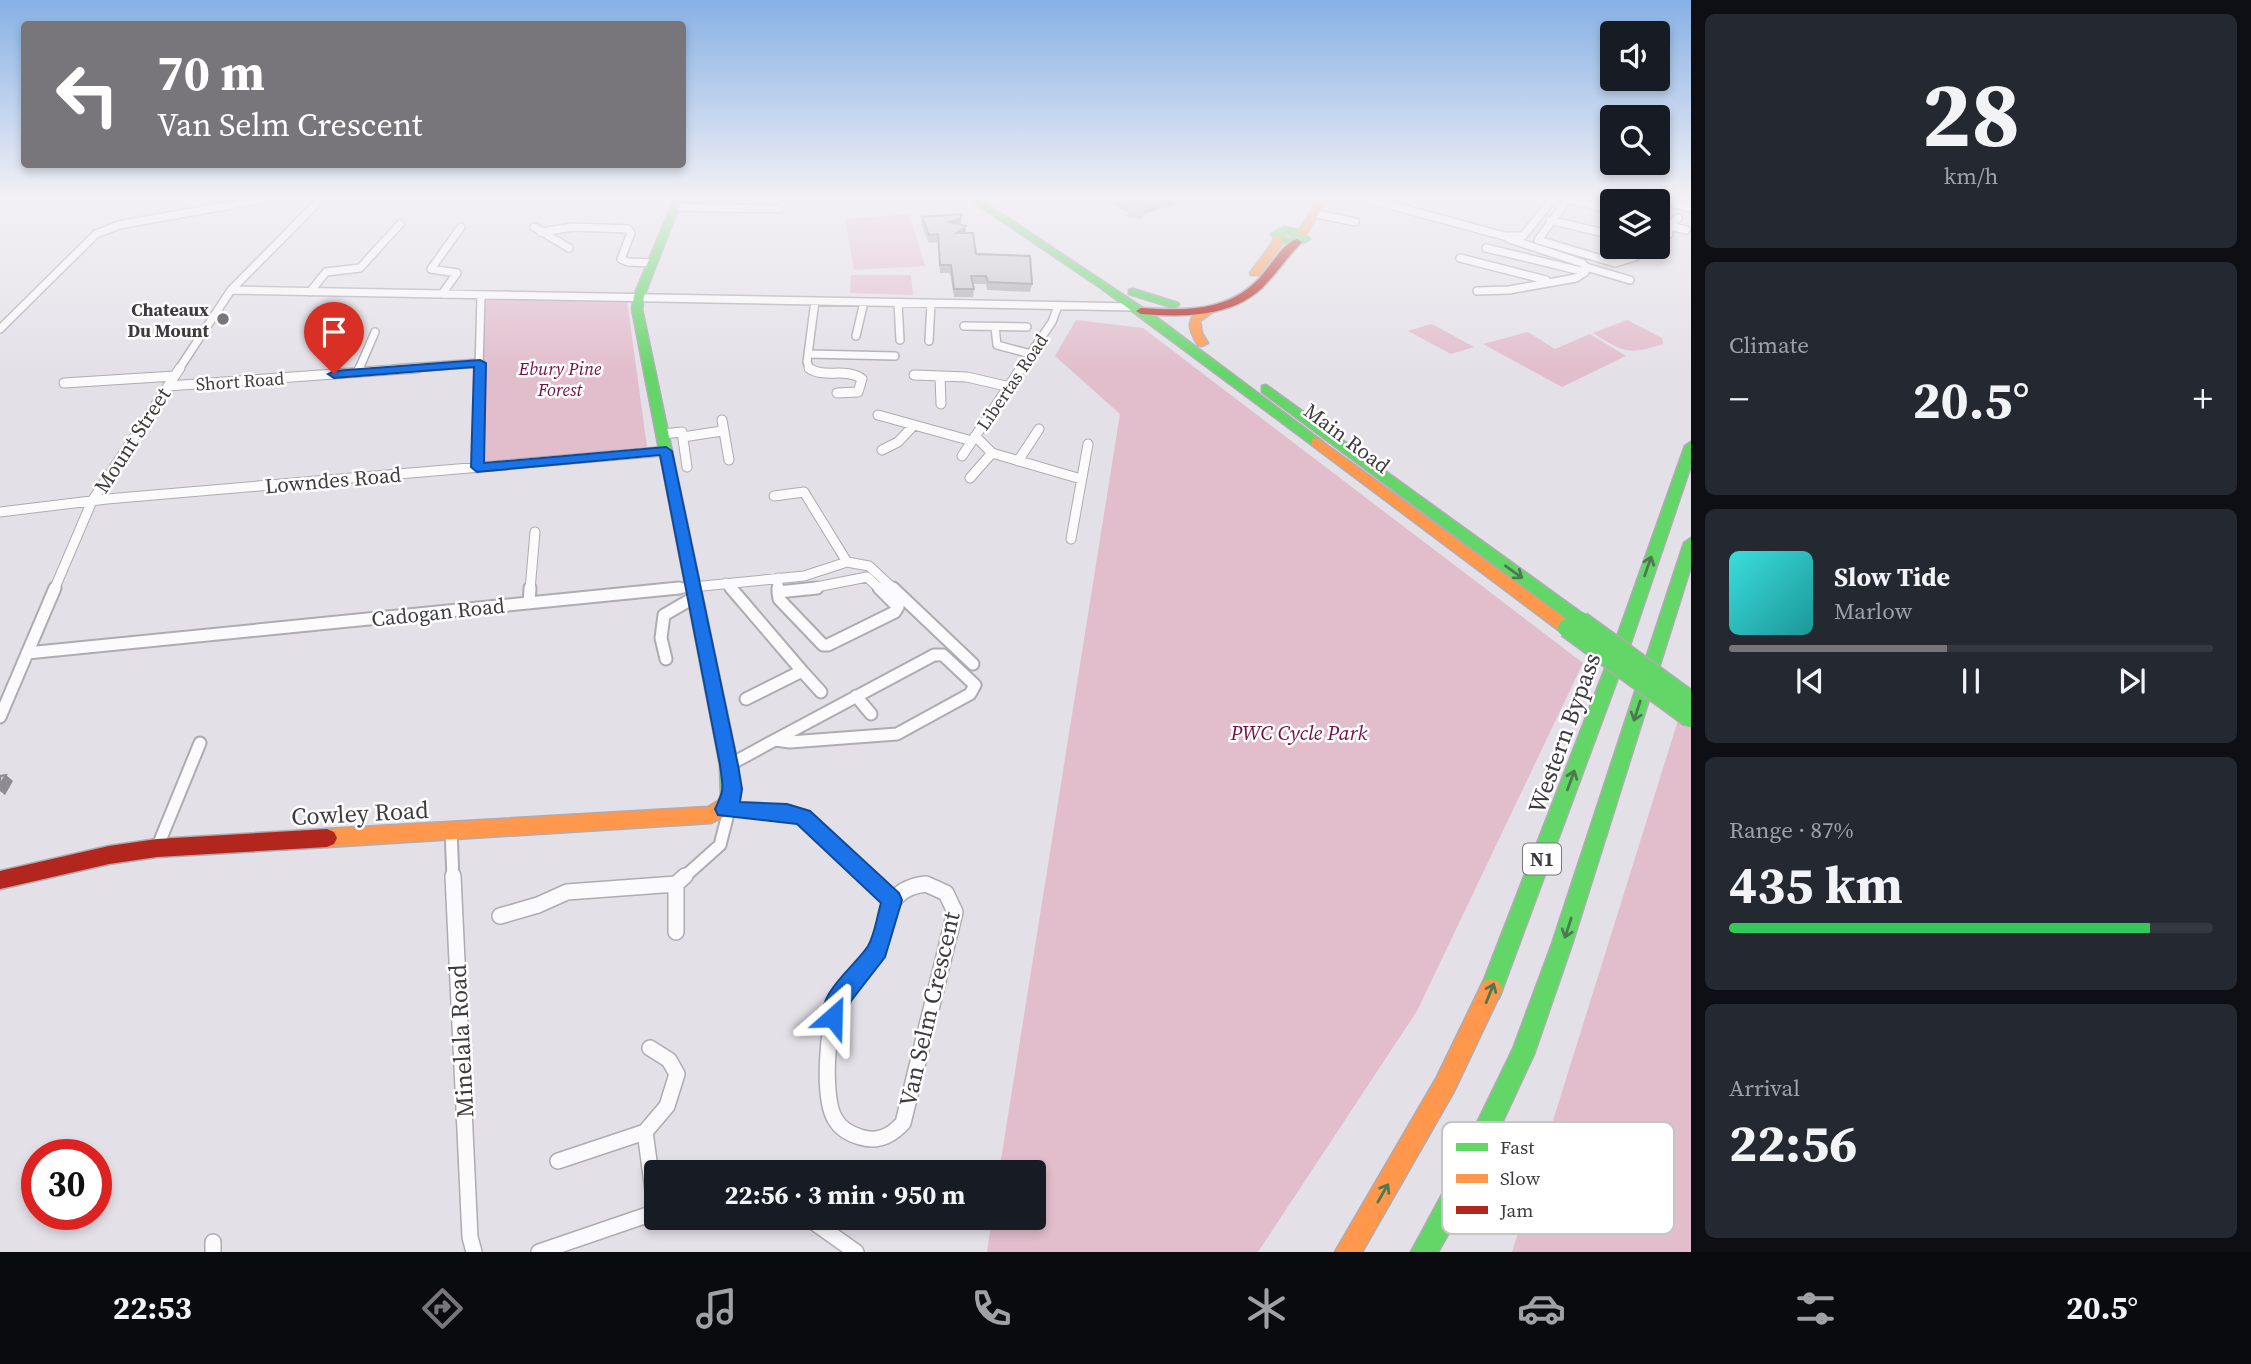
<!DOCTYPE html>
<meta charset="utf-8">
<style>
:root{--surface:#171b24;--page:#242831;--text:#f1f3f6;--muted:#9ea1a6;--line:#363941;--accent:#78757b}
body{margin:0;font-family:"Source Serif 4",serif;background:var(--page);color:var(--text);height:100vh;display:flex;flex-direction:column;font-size:26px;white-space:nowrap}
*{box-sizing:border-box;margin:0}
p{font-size:23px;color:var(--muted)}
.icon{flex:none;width:38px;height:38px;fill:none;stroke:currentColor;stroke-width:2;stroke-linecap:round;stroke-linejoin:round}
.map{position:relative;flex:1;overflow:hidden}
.panel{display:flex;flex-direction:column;gap:14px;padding:14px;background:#0d0f14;width:560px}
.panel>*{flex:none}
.hud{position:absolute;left:21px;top:21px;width:665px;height:147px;border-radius:7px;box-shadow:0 4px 10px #0003;background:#78757b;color:#fff;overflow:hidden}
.tools{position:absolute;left:1600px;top:21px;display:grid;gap:14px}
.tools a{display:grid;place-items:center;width:70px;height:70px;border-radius:7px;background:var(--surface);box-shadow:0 4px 10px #0003;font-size:35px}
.speed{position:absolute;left:21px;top:1139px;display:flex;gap:14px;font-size:35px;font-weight:700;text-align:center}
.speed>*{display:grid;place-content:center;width:91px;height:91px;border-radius:50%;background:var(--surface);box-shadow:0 4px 10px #0003;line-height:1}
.speed .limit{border:10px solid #d22;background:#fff;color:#111}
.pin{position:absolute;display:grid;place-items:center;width:60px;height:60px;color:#fff;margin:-72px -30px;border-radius:50% 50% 50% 0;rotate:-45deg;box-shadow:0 0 7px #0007}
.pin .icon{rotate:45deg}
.me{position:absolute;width:77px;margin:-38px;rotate:25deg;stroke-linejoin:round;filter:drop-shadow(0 0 5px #0008)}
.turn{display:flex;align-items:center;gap:24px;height:147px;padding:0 21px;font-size:32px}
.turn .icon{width:91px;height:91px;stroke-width:2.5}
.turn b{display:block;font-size:49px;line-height:60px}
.big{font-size:52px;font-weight:700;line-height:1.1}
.panel .tile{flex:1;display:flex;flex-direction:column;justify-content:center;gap:10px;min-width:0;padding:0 24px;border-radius:10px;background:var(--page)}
.panel .dial{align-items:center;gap:0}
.dial b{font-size:91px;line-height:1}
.song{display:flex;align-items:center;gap:21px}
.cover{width:84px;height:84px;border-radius:10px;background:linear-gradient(135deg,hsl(180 70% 55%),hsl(180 70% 35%))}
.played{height:7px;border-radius:4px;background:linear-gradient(90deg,var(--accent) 45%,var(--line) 45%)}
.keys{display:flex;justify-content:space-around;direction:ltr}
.heat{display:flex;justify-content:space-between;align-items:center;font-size:38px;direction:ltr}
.charge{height:10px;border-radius:5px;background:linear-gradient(90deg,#34c759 87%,var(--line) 0)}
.trip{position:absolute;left:644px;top:1160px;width:402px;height:70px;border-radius:7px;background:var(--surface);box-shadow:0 4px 10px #0003;font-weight:700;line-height:70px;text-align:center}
.tab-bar{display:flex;height:112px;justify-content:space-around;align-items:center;background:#090b0e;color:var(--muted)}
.tab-bar .icon{width:49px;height:49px}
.tab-bar .on{color:var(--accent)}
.tab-bar b{font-size:32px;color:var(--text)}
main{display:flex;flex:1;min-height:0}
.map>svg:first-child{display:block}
.green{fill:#e2bdcc}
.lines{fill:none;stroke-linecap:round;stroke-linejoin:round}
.street-far3-casing{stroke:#aeabb1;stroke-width:10}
.street-far2-casing{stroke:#aeabb1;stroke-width:11}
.street-far1-casing{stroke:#aeabb1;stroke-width:15}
.street-casing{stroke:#aeabb1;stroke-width:18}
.fast-casing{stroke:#aeabb1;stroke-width:3}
.slow-casing{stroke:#aeabb1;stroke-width:3}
.jam-casing{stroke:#aeabb1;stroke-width:3}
.street-far3{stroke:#fbfafc;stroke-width:7}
.street-far2{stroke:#fbfafc;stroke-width:9}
.street-far1{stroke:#fbfafc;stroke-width:11}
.street{stroke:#fbfafc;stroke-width:15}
.fast{fill:#63d668;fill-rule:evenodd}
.slow{fill:#ff974d;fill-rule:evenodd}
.jam{fill:#b3261e;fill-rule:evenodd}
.fast-bridge-casing{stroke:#aeabb1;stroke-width:21;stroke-linecap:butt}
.fast-bridge{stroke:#63d668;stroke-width:18}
.wall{fill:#aeacb2}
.shaded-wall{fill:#8d8c91}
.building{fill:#cac8cf;stroke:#8d8c91;stroke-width:2}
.oneway{stroke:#4d7950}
.route{fill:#1a73e8;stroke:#114b97;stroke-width:2}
.poi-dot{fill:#78757b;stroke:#fff;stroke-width:2.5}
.labels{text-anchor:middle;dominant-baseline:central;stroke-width:5;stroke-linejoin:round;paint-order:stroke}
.far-poi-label{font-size:18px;font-weight:bold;fill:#3e3b40;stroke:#fff;text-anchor:end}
.far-park-label{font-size:18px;font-style:italic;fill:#750e42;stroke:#fff}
.far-street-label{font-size:18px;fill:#3e3b40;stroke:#fff}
.shield{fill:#fff;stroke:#787679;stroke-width:2}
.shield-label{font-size:19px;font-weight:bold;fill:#3e3b40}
.street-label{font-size:21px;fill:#3e3b40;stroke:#fff}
.park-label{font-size:21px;font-style:italic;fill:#750e42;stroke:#fff}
.near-street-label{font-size:24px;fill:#3e3b40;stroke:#fff}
.key{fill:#fff;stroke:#c5c4c6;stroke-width:2}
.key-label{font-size:19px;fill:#3e3b40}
</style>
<main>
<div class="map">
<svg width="1691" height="1252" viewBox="0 0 1691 1252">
<rect width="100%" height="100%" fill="#e4e0e8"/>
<path class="green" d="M909 214 925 266 854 270 845 219Z
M851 275H911L913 295 850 293Z
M485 300H627L647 447 475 464 484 363Z
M1076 320 1143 328 1583 663 1417 1011 1258 1252H987L992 1218H1034V1172H999L1120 414 1055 356Z
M1627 320 1662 338 1663 344C1627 355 1625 353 1593 333Z
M1431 324H1432L1474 347 1451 354 1408 331Z
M1528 332 1555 349 1590 334 1626 356 1562 387 1483 344Z
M1679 717 1691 727V1252H1512Z"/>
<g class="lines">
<g class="street-far3-casing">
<path id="street-far3" d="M1368 199 1504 236H1523L1553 199
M1568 199 1538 240 1615 263 1635 257 1646 247
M1569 199 1612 210
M1655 199 1691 208
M675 207 778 209
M1313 213 1355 222
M1550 220 1612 235
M1657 223 1686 230
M534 227 569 248
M541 232 573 227 628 229 631 233 621 259 628 262 653 263
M1669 234V226L1678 218
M1657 241 1661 240
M1486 248 1585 272
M1460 258 1546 280
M1586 267 1630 280
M231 290 1134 307
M1477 291 1509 290 1576 278 1585 272 1586 267 1582 263 1509 239
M310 292 326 272 360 268 400 224
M442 294 457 273 431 269 461 227
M898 303 900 340
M964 326 1027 327
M995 327 997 345 1031 354
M0 329 96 234 119 225 264 199
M856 336 864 302
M929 341 931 303
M809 354 895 356
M179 369 231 290 321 199
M359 369 375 332
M394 369 480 363
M479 369 481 295
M810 369 807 362 815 301
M1020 369 1052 322 1058 306"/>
</g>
<g class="street-far2-casing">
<path id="street-far2" d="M809 368C824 379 846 367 862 379L858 392 837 393
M358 372 360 368
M914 375 967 377 1010 387
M940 376 941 404
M64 383 174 376
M168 386 418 368
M878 415 972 441
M722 420 729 460
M662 434 682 432 687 467
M975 436 992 453 1081 479
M683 437 722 431
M882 450 898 442 914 425
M962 456 1021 368
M1018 461 1039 429
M477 468 479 368
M970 478 992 453
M774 496 804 492 847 562
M0 512 107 499 666 451
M1071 539 1088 444
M778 578V590
M726 583 732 590
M54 590 92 501 180 368
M530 590 535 532
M662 590 804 576 847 562 869 566 895 590
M801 590 867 577 881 590"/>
</g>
<g class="street-far1-casing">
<path id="street-far1" d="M731 588 802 671 746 699
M778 588V592
M893 588 973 664
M778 592 779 599 823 645H828L895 612 898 607 879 588
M778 592 817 588
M529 603 530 588
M27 653 679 588
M934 655H943L975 685 970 694 897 734 790 742 775 740Z
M666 659 661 638 664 615 695 597
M802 671 821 692
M856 696 871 714
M0 717 55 588
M729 765 775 740
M725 809 787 813 803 817 868 878
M451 830 453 878
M157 848 200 743
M683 878 720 845 729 810"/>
</g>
<g class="street-casing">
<path id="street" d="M453 876 470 1237 474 1252
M866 876 892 900
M676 884V932
M926 884 946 893 955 912 903 1123C891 1136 878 1143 860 1137 850 1134 840 1128 835 1119 822 1098 827 1024 838 1002 847 982 867 970 877 951 893 920 881 889 926 884Z
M500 916 538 905 567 892 676 884 685 876
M650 1048 669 1060 677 1074 667 1106 645 1132 656 1212
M558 1161 645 1132
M808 1218 856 1252
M213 1242V1252
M539 1252 656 1212"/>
</g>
<g class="fast-casing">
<path id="fast" d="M674 199H682L644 296 642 309 738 765 739 798 737 804 730 806 723 804 721 798 720 765 632 309 634 296Z
M969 199H979L1152 314 1323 442 1322 445H1312L1101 288Z
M1284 227 1302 231 1310 239C1297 248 1282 246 1271 234ZM1285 233 1299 238 1289 239 1282 235Z
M1133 289 1178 303 1179 305 1174 308 1129 294V290Z
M1266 385 1587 617 1589 621 1587 625H1575L1262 392V386Z
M1691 442V465L1629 648 1502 990 1499 998 1491 1001 1483 998 1480 990 1613 648 1685 446Z
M1691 538V566L1572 944 1534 1054 1462 1209 1438 1252H1411L1444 1191 1513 1049 1552 944 1684 543Z"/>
</g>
<g class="slow-casing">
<path id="slow" d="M1318 199H1327L1305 236H1299L1297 234Z
M1275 236 1283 238 1281 245 1259 275H1251L1250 273 1271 245Z
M1208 307 1217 309 1200 321 1202 333 1208 343 1202 346 1198 345C1186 326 1186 316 1208 307Z
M1317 438 1573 624 1575 628 1573 632H1561L1312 445V439Z
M730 790 737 792 739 798 732 813 711 823 327 847 320 844 317 838 320 832 327 829 708 807 718 801 723 792Z
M1491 979 1499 982 1502 990 1453 1093 1362 1252H1335L1437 1077 1483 982Z"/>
</g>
<g class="jam-casing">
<path id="jam" d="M1297 239 1302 242C1288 256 1276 274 1262 288 1230 318 1182 317 1141 314L1136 311 1141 308C1185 311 1232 312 1263 274 1273 262 1282 245 1297 239Z
M327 829 334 832 337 838 334 844 327 847 157 857 109 864 0 889V871L109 846 157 839Z"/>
</g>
<use href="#street-far3" class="street-far3"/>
<use href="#street-far2" class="street-far2"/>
<use href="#street-far1" class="street-far1"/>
<use href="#street" class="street"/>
<use href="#fast" class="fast"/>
<use href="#slow" class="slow"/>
<use href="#jam" class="jam"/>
<g class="fast-bridge-casing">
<path id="fast-bridge" d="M1581 621 1691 701
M1567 628 1690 718"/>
</g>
<use href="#fast-bridge" class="fast-bridge"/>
</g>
<path class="wall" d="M1097 199H1177L1176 204 1144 214 1142 219 1127 217 1128 213 1107 201 1104 202Z
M922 217 961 218V225L976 254 1032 284 1030 292 987 290 986 284H973L974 289 973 297H954L950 273H940L938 242 929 243 921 225Z"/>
<path class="shaded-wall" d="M1147 199H1177L1176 204 1144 214Z
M961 218V226L949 222Z
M966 226 965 234 957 233Z
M6 775 13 781 5 795 0 791V785Z"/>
<path class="building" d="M1131 199H1147L1146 202 1131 201Z
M961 214V218L949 222 966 226 957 233H973L976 254 1030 256 1032 284 988 282 986 276H971L974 289H954L951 265H940L938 234 929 235 922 217Z
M6 775 0 785V776Z"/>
<defs><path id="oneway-shaft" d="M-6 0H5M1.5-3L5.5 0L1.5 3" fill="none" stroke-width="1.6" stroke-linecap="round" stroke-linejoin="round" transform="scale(1.75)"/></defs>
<g class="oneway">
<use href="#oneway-shaft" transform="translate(1648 566) rotate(-71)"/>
<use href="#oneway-shaft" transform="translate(1514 572) rotate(36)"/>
<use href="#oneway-shaft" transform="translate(1637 711) rotate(108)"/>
<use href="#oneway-shaft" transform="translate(1571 780) rotate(-70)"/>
<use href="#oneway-shaft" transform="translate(1568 928) rotate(108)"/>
<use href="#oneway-shaft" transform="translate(1490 993) rotate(-68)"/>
<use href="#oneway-shaft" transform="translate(1383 1193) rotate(-60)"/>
</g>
<linearGradient id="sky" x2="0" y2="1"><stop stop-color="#87b1e5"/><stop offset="0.53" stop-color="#f3f1f5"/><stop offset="1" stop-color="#f3f1f5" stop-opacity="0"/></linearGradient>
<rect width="1691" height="374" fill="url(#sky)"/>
<path class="route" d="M480 360 486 363 484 463 666 447 672 451 738 765 742 789 740 802 787 804 810 811 899 893 902 900 885 957 851 1001 841 1025 833 1028 825 1025C813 995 854 968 868 946 875 934 877 916 881 903L797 824 718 815 715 809C725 789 723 788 720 765L660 455 477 472 471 467 474 367 334 378 328 374 334 371Z"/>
<circle class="poi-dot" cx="223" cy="319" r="7"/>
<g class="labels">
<g class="far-poi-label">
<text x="209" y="309">Chateaux<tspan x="209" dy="21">Du Mount</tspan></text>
</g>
<g class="far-park-label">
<text x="560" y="368">Ebury Pine<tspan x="560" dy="21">Forest</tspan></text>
</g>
<g class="far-street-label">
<text transform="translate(240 381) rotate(-4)">Short Road</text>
<text transform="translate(1012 382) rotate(-56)">Libertas Road</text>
</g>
<rect class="shield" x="1523" y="843.5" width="38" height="31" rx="5"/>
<g class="shield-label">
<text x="1542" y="859">N1</text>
</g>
<g class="street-label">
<text transform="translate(1347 438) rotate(37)">Main Road</text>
<text transform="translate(132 440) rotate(-57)">Mount Street</text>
<text transform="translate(333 480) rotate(-5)">Lowndes Road</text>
<text transform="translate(438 612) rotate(-6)">Cadogan Road</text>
</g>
<g class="park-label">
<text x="1299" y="732">PWC Cycle Park</text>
</g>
<g class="near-street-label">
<text transform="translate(1564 733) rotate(-70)">Western Bypass</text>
<text transform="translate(360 813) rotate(-3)">Cowley Road</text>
<text transform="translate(929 1009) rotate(-77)">Van Selm Crescent</text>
<text transform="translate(461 1041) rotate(-93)">Minelala Road</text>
</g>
</g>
<rect x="1442" y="1122" width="232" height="112" rx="10" class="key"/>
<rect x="1456" y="1143" width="32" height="8" fill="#63d668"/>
<rect x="1456" y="1174" width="32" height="9" fill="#ff974d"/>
<rect x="1456" y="1206" width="32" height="8" fill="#b3261e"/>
<g class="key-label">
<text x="1500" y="1154">Fast</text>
<text x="1500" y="1185">Slow</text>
<text x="1500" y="1217">Jam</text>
</g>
</svg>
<div class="tools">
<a><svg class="icon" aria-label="sound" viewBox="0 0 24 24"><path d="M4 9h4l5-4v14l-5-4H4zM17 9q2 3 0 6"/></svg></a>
<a><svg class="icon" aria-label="search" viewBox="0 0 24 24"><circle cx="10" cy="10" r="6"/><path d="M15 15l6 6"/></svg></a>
<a><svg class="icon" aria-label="layers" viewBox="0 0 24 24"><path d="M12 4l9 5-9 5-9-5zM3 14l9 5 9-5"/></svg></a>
</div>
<div class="speed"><div class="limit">30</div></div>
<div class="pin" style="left:334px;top:374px;background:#d93025"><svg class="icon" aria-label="arrive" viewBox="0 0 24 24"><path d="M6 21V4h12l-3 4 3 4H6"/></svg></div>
<svg class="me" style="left:833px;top:1017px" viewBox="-20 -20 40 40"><path d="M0-17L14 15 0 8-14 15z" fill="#1a73e8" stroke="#fff" stroke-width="4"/></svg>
<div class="trip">22:56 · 3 min · 950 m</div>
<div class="hud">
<div class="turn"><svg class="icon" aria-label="left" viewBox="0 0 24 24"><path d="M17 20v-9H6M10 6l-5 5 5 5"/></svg><div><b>70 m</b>Van Selm Crescent</div></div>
</div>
</div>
<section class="panel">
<div class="tile dial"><b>28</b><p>km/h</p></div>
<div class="tile"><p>Climate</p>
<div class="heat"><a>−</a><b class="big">20.5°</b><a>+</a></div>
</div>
<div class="tile">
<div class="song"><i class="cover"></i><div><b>Slow Tide</b><p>Marlow</p></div></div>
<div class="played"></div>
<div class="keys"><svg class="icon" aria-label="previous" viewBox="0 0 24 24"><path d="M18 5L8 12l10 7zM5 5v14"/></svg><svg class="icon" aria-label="pause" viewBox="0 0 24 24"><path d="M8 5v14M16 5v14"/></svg><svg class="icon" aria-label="next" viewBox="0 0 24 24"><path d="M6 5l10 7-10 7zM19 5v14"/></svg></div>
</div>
<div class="tile"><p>Range · 87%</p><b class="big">435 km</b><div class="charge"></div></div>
<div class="tile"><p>Arrival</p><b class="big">22:56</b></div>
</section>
</main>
<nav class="tab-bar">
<b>22:53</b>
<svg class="icon on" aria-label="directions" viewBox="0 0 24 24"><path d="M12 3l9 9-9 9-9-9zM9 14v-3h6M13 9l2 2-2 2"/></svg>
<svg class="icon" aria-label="music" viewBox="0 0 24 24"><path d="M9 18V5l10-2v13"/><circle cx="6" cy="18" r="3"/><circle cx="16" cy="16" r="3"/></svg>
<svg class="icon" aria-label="phone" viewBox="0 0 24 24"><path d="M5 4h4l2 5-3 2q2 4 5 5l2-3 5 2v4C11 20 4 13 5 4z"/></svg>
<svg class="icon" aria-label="climate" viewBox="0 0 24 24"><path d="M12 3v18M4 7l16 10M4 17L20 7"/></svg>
<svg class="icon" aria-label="car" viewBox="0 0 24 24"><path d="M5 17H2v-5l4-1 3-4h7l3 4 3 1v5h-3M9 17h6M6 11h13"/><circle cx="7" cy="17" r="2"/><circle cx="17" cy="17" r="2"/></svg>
<svg class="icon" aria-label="filters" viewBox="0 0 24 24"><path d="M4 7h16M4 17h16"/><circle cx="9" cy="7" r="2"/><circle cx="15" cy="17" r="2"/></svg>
<b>20.5°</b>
</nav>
